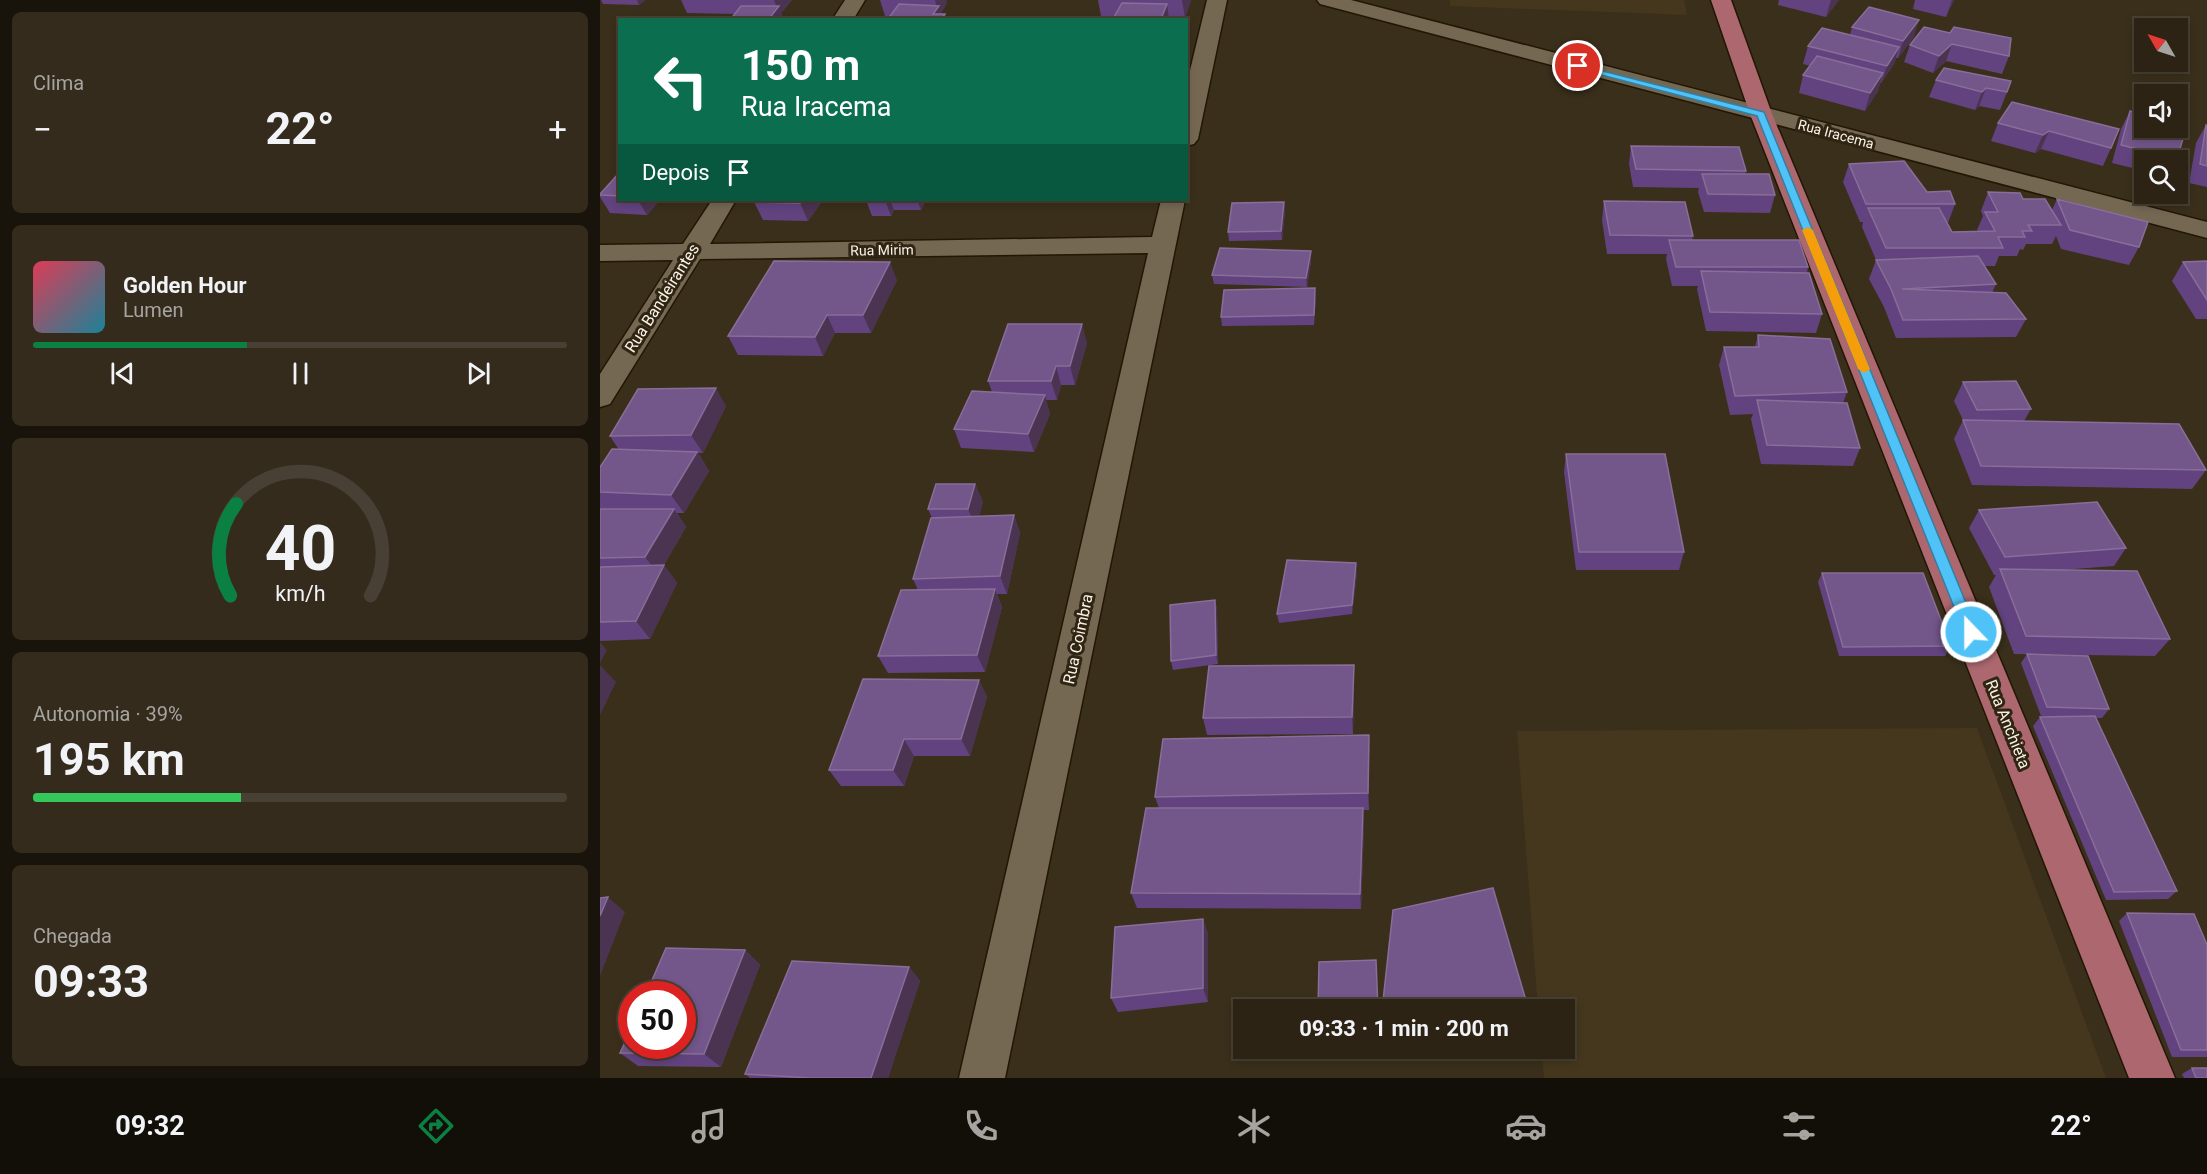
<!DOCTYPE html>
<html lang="pt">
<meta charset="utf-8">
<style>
:root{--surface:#2c2314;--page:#342b1d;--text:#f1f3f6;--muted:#a6a4a0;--line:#484034;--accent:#0b8043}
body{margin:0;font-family:Roboto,sans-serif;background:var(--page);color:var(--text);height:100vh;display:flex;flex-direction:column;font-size:22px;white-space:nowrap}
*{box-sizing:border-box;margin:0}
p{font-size:20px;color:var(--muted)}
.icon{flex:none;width:33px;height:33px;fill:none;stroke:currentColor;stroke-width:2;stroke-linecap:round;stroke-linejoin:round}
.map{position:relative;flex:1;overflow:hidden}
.panel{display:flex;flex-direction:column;gap:12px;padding:12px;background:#18130b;width:600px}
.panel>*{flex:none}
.banner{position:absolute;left:18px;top:18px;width:570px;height:183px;border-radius:0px;box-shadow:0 3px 9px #0003,0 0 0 2px var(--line);background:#0b6e4f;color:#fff;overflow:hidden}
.needle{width:39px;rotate:309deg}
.tools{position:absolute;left:1534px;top:18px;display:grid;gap:12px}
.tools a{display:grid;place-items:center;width:54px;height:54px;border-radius:0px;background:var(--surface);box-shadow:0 3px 9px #0003,0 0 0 2px var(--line);font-size:30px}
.speed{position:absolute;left:18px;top:981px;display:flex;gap:12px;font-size:30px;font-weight:700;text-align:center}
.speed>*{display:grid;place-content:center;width:78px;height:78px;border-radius:50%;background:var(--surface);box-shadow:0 3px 9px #0003,0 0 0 2px var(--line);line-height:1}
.speed .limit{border:9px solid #d22;background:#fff;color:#111}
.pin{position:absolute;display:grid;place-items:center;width:51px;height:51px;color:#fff;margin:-26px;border:3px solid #fff;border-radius:50%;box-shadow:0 2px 6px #0007}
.me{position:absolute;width:66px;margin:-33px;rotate:338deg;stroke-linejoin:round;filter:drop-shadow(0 0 4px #0008)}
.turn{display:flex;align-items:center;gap:21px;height:126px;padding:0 24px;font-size:27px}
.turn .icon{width:78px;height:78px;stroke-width:2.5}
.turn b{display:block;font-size:42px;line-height:51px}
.then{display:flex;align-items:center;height:57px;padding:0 24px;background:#0003;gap:12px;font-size:22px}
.big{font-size:45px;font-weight:700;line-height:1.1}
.panel .widget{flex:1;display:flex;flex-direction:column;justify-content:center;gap:9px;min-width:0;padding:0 21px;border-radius:9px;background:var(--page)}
.panel .dial{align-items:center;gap:0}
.dial svg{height:156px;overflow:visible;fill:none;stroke:var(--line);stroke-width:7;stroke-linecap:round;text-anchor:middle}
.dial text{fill:var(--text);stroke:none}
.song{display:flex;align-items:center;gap:18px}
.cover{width:72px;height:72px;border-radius:9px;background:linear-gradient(135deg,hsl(350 70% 55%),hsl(190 70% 35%))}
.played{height:6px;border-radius:3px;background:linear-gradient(90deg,var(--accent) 40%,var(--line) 40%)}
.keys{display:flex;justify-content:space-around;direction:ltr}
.heat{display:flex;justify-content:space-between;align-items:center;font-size:33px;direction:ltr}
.charge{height:9px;border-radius:4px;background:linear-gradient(90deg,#34c759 39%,var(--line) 0)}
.trip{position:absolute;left:633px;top:999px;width:342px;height:60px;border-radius:0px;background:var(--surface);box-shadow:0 3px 9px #0003,0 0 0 2px var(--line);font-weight:700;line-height:60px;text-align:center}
.tab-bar{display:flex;height:96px;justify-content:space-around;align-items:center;background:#120e08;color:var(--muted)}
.tab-bar .icon{width:42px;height:42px}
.tab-bar .selected{color:var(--accent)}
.tab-bar b{font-size:27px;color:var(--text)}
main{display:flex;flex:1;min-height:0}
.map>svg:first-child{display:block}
.built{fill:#45371d}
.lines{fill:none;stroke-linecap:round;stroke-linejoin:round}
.minor-casing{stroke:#211704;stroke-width:3}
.major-casing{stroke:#211704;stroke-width:3}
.minor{fill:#756853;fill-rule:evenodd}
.major{fill:#ad686f;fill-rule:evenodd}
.wall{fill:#62437f}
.shaded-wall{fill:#4b3352}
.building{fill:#73568a;stroke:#886e98;stroke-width:1.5}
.route{fill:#4fc3f7;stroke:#337fa1;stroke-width:1.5}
.slow{fill:#f59e0b}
.labels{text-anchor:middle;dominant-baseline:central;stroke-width:6;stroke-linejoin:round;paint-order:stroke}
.far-street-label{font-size:14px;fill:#f9f2e6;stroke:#2f2512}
.street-label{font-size:16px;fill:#f9f2e6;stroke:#2f2512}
</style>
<main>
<section class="panel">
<div class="widget"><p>Clima</p>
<div class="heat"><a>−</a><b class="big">22°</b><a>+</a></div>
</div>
<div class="widget">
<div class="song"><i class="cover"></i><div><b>Golden Hour</b><p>Lumen</p></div></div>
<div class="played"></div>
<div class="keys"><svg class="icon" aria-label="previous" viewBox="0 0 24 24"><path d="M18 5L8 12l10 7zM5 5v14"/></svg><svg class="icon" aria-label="pause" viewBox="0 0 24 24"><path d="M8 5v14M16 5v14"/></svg><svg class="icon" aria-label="next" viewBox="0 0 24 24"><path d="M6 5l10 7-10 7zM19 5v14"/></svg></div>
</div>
<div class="widget dial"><svg viewBox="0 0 100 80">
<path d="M14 69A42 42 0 1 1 86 69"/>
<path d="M14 69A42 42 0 0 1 17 22" stroke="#0b8043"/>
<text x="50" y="56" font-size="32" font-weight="700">40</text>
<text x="50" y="72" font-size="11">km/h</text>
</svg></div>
<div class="widget"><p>Autonomia · 39%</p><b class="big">195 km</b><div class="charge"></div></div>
<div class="widget"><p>Chegada</p><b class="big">09:33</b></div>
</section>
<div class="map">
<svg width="1607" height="1078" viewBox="0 0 1607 1078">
<rect width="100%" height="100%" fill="#3a2f1b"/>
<path class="built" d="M850 0H1084L1087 15 850 6Z
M1377 728 1506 1078H944L941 1049 964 1048V1010L938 1009 917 731Z"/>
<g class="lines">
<g class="minor-casing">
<path id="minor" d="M245 0H265L253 20H232Z
M607 0H627L598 139 594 144 586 146V87Z
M717 0H751L1607 222V238L720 4Z
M112 200H136L110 244 552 237 561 200H585L405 1078H359L548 253 100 259 10 404 0 407V374L73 260 0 261V245L83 244Z"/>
</g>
<g class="major-casing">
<path id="major" d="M1111 0H1131L1172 114 1575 1078H1529L1150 114Z"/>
</g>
<use href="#minor" class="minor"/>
<use href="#major" class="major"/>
</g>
<path class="wall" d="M1 0H45L39 5 3 4Z
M81 0H192L181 13 184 20H130L135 14 87 13Z
M280 0H350H346L347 3 341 13 342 14H345L347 20H288L290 16H285Z
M498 0H591L585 18 569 17V20H515V16H501Z
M1179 0H1239L1226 17 1178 5Z
M1315 0H1354L1346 17 1313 9Z
M1252 27 1314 37 1298 58H1296L1294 64 1281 83H1280L1278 91 1265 111 1199 93 1203 75 1211 66 1203 64 1208 46 1250 35Z
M1324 27 1409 56 1402 74 1346 61 1333 73 1304 62 1310 45Z
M1336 80 1407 92 1400 110 1379 106 1375 110 1329 97Z
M1412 102 1511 148 1503 166 1441 149 1435 153 1391 141 1398 123Z
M1530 111 1577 159 1576 160H1545V171L1512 163 1521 129Z
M1606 125 1607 126V187L1589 183 1596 143Z
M1031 146 1146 171 1145 174 1175 195 1170 213 1104 212 1098 192 1099 188 1033 187 1029 164Z
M1249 164 1327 192 1355 204 1348 223H1347L1352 232 1378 231 1377 230 1383 216 1381 211 1388 192 1423 199 1452 210 1457 199 1539 247 1529 265 1461 249 1456 236 1452 244H1426L1423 250 1420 249 1417 256H1399L1395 266H1384L1396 284 1392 293 1426 319 1416 337 1296 338 1284 307 1269 279 1276 260 1262 227 1263 222H1260L1243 182Z
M20 172V200H60L47 215 10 213 0 197V194Z
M156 200H223L208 221 163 220 154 202Z
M266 200H326L321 210H294L291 216H272Z
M1004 201 1093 236 1092 240 1208 267 1207 273 1222 314 1216 333 1106 331 1097 289 1098 286H1072L1066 259 1067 254H1007L1002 220Z
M684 202 685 212 682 240 629 241 628 232Z
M711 261 707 287 614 284 612 275Z
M1607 261V319H1596L1572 281 1583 262Z
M297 280 271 333H235L223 356 138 355 128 336Z
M716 298 714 325 622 326 621 317Z
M1158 335 1247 392 1243 403 1260 448 1253 466 1161 464 1151 419 1153 414 1130 415 1119 365 1124 347H1155Z
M487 343 475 385H461L457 400H446L450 414 434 452 361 448 354 429 392 392 388 381Z
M1363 382 1431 409 1424 421 1606 470 1592 489 1372 485 1354 439 1363 420 1354 401Z
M126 406 103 453H98L109 471 84 513H77L86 527 64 565 77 583 50 639 0 641V467L19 450 10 436Z
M966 454 1084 552 1079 570H976L964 472Z
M375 484 383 502 379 516 414 515 420 533 407 594H397L402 607 385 672 288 673 278 656 318 590 313 579 332 518 328 509Z
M1379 510 1526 548 1514 566 1461 570 1570 639 1555 656 1414 654 1389 587 1396 575H1394L1369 528Z
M757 573 752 614 679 623 677 614Z
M1222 573 1351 646 1345 656H1239L1218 582Z
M615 600 617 609 618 664 573 670 571 661Z
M1427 654 1509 709 1502 718H1496L1577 891 1568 899 1506 900 1433 726 1440 717 1462 716H1441L1421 663Z
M754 665V682L753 734 607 735 603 718Z
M379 680 387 697 370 756H314L304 786H241L229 770Z
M769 752V810H763L764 825 761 909 537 908 531 893 559 808 555 797Z
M1527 913 1607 945V1057H1572L1519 921Z
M603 919 608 934V1002L518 1012 511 998Z
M145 950 160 965 121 1067 38 1066 20 1053Z
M309 967 320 981 288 1078H150L145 1074Z
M719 1048H787L779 1050 720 1054Z
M1592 1068 1607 1078H1584L1582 1074Z"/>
<path class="shaded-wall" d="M37 0H45L39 5Z
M174 0H192L181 13 184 20H168L177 8Z
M335 0H346L347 3 341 13 343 18 345 14 347 20H335L333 14 337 8Z
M582 0H591L585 18Z
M1231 0H1239L1226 17Z
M1352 0H1354L1346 17Z
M567 4 569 20H561V19Z
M1319 20 1314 37 1298 58 1303 41Z
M1352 44 1346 61 1333 73 1339 56Z
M1299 47 1294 64 1281 83 1287 66Z
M1283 73 1278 91 1265 111 1270 93Z
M1386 88 1379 106 1375 110 1382 92Z
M1449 131 1441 149 1435 153 1443 135Z
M38 200H60L47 215Z
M203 200H223L208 221 200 203Z
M285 200H290L294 210 291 216Z
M317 200H326L321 210Z
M684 202 685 212 682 240 681 231Z
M711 251V261L707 287 706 278Z
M290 262 297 280 271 333 263 315Z
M715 288 716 298 714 325V315Z
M227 315 235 333 223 356 215 337Z
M482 324 487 343 475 385 470 366Z
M456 366 461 385 457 400 451 381Z
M116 388 126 406 103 453 91 435Z
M445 395 450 414 434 452 428 434Z
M97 452 109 471 84 513 71 495Z
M375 484 383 502 376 527 368 509Z
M74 509 86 527 64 565 77 583 50 639 36 621 59 575 45 557Z
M414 515 420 533 407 594 400 576Z
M756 563 757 573 752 614V605Z
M395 589 402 607 385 672 377 655Z
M615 600 617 609 618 664 616 655Z
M0 642 7 650 0 663Z
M0 665 16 682 0 715Z
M754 665V682L753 734 752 717Z
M379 680 387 697 370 756 361 739Z
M769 735V810L768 793Z
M304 739 314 756 304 786 293 770Z
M763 808 764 825 761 909 760 894Z
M8 897 25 912 0 976V916Z
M603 919 608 934V1002L603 988Z
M145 950 160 965 121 1067 104 1054Z
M309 967 320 981 288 1078H271Z
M927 1004 926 1010H903Z"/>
<path class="building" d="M522 3 567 4 561 19 514 17Z
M299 4 339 6 333 14H345L341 20 288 19Z
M141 6H179L168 20H130Z
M1269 7 1319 20 1303 41 1252 27Z
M1324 27 1350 33 1354 27 1411 38 1409 56 1352 44 1339 56 1310 45Z
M1222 28 1299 47 1287 66 1208 46Z
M1217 56 1283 73 1270 93 1203 75Z
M1344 68 1411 81 1407 92 1386 88 1382 92 1336 80Z
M1412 102 1519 129 1511 148 1449 131 1443 135 1398 123Z
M1530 111 1545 115V128H1578V123L1587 125 1577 159 1521 145Z
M1606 125 1607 126V166L1600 164Z
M1031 146 1139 147 1146 171 1036 169Z
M1304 161 1327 192 1350 191 1355 204H1266L1249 164Z
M20 172V196L0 195V194Z
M1102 174H1169L1175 195 1108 194Z
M1388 192 1420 193 1423 199H1445L1461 225H1428L1432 231H1422L1425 237H1398L1403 248H1286L1268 208H1339L1352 232 1395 231 1385 212H1398Z
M1457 199 1548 222 1539 247 1470 230Z
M156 200H203L200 203 154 202Z
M1004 201 1085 202 1093 236 1010 235Z
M684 202 681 231 628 232 632 203Z
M1069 240H1199L1208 267H1076Z
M620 248 711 251 706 278 612 275Z
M1378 256 1396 284 1302 289 1406 293 1426 319 1303 320 1291 289 1276 260Z
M174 261 290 262 263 315H227L215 337 128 336Z
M1607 261V300L1583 262Z
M1101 271 1209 273 1222 314 1110 312Z
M715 288 714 315 621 317 624 290Z
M408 324H482L470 366H456L451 381H388Z
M1158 335 1230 339 1247 392 1135 396 1124 347H1159Z
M1416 381 1431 409 1377 410 1363 382Z
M116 388 91 435 10 436 38 389Z
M372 391 445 395 428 434 354 429Z
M1157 400 1247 403 1260 448 1167 445Z
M1363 420 1579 424 1606 470 1381 466Z
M12 449 97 452 71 495 0 492V467Z
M966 454H1065L1084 552H979Z
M336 484H375L368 509H328Z
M1497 502 1526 548 1405 557 1379 510Z
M0 509H74L45 557 0 558Z
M414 515 400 576 313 579 331 518Z
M687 560 756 563 752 605 677 614Z
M64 565 36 621 0 622V567Z
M1400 569 1537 571 1570 639 1426 636Z
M1222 573H1323L1351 646 1243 647Z
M395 589 377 655 278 656 301 590Z
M615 600 616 655 571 661 570 605Z
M1427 654 1488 656 1509 709 1447 707Z
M754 665 752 717 603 718 609 666Z
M263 679 379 680 361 739H304L293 770H229Z
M1495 716 1577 891 1514 892 1440 717Z
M769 735 768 793 555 797 563 739Z
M546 808H763L760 894 531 893Z
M893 888 927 1004 903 1010H782L793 910Z
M8 897 0 916V898Z
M1527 913 1594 914 1607 945V1050H1581Z
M603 919V988L511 998 515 927Z
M66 948 145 950 104 1054 20 1053 32 1027V1046H82V994H46Z
M776 960 778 1010H718L719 962Z
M192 961 309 967 271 1078H210L145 1074Z
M1592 1068H1607V1078H1596Z"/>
<path class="route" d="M975 64 1164 112 1378 632 1376 636H1366L1364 632 1157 116 975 68Z"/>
<path class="slow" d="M1208 227 1213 230 1270 369 1268 371 1264 373 1258 369 1202 230Z"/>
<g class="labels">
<g class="far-street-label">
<text transform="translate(1236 134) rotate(15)">Rua Iracema</text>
<text transform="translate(282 250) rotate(-1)">Rua Mirim</text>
</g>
<g class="street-label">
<text transform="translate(62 298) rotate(-58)">Rua Bandeirantes</text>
<text transform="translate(478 639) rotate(-78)">Rua Coimbra</text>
<text transform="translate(1408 724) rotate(68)">Rua Anchieta</text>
</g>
</g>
</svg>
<div class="tools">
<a><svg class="needle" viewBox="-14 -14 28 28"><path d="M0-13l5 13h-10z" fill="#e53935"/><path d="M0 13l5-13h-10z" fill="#a6a4a0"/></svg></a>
<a><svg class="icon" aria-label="sound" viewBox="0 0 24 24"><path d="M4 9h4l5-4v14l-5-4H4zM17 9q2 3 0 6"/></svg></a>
<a><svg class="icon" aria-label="search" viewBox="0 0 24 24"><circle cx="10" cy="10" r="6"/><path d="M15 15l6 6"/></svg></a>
</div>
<div class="speed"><div class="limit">50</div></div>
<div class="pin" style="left:978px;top:66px;background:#d93025"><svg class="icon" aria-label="arrive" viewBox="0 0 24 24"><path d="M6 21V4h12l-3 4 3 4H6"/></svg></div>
<svg class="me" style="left:1371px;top:632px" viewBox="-20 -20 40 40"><circle r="17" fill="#4fc3f7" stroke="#fff" stroke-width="3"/><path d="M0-11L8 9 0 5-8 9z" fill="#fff"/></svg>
<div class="trip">09:33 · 1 min · 200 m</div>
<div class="banner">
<div class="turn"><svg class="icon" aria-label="left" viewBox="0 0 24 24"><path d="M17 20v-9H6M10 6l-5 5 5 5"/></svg><div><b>150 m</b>Rua Iracema</div></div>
<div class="then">Depois<svg class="icon" aria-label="arrive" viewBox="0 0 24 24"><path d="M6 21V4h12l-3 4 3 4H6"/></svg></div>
</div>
</div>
</main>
<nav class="tab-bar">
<b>09:32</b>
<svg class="icon selected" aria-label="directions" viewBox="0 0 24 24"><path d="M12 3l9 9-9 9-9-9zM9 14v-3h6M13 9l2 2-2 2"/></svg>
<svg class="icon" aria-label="music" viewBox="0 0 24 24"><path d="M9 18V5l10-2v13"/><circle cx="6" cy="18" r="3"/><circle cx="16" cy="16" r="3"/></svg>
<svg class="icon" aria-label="phone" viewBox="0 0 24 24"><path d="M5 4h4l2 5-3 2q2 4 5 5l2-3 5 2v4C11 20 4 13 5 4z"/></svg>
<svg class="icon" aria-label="climate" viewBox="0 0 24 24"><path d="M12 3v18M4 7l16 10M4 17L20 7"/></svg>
<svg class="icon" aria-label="car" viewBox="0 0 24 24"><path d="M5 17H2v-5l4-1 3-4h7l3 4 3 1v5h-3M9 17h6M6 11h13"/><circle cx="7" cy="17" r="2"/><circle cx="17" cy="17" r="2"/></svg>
<svg class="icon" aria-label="filters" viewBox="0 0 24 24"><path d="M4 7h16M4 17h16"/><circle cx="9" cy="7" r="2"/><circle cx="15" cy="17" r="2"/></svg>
<b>22°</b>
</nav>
